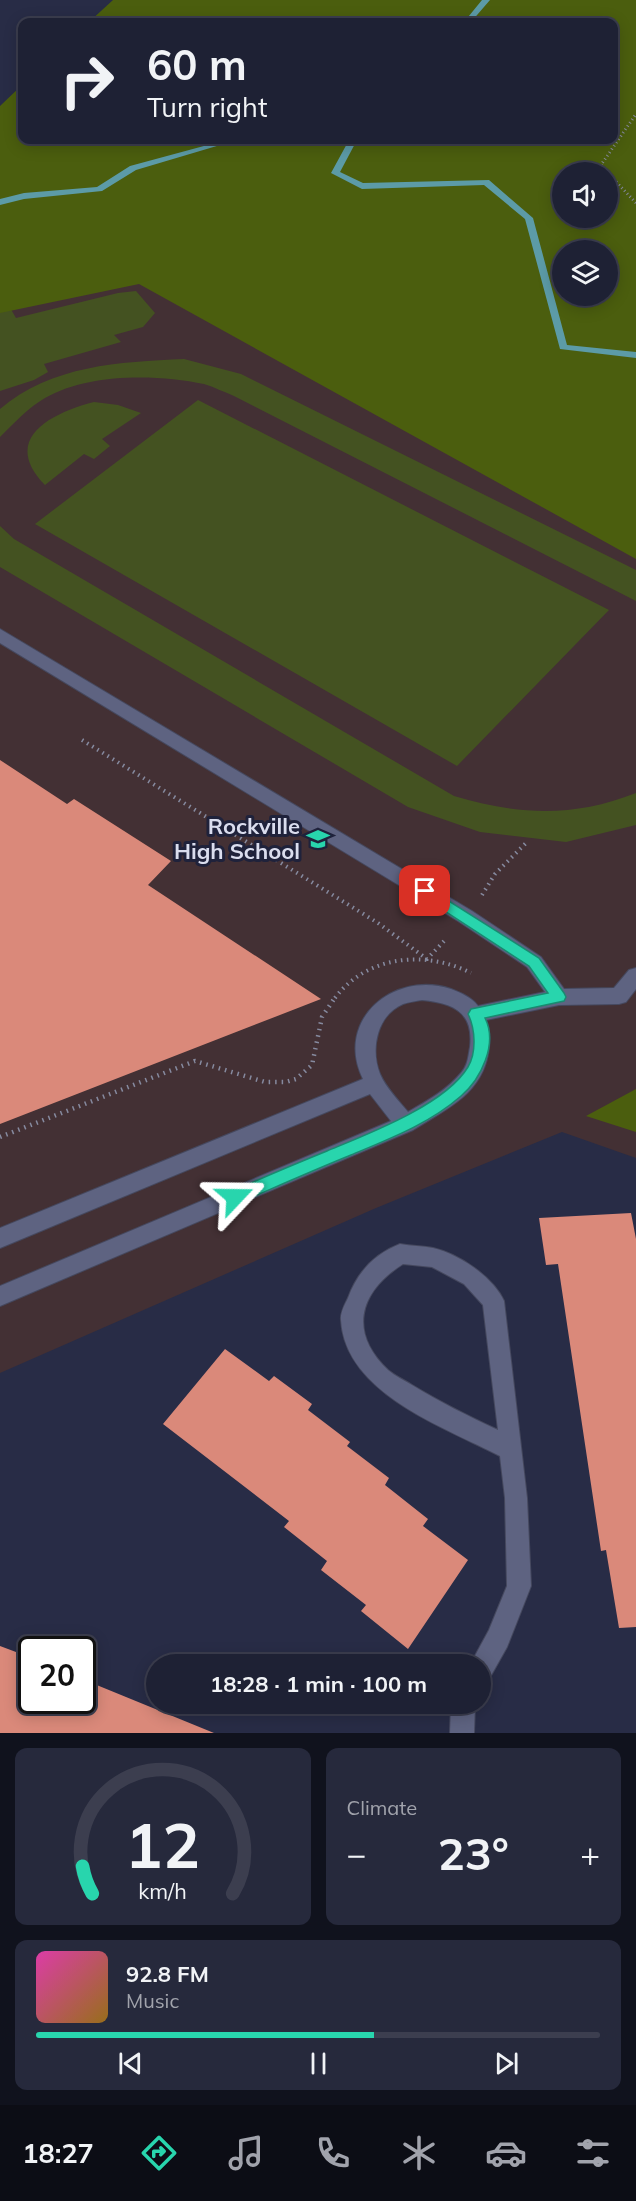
<!DOCTYPE html>
<meta charset="utf-8">
<style>
:root{--surface:#1e2134;--page:#26293c;--text:#f1f3f6;--muted:#a1a3ac;--line:#3c3e4f;--accent:#28d5ad}
body{margin:0;font-family:Mulish,sans-serif;background:var(--page);color:var(--text);height:100vh;display:flex;flex-direction:column;font-size:22px;white-space:nowrap}
*{box-sizing:border-box;margin:0}
p{font-size:20px;color:var(--muted)}
.icon{flex:none;width:33px;height:33px;fill:none;stroke:currentColor;stroke-width:2;stroke-linecap:round;stroke-linejoin:round}
.map{position:relative;height:1733px;overflow:hidden}
.side{display:flex;flex-direction:column;gap:15px;padding:15px;background:#10121d;flex:1}
.side>*{flex:none}
.banner{position:absolute;left:18px;top:18px;width:600px;height:126px;border-radius:12px;box-shadow:0 3px 15px #0003,0 0 0 2px var(--line);background:#1e2134;color:var(--text);overflow:hidden}
.buttons{position:absolute;left:552px;top:162px;display:grid;gap:12px}
.buttons a{display:grid;place-items:center;width:66px;height:66px;border-radius:50%;background:var(--surface);box-shadow:0 3px 15px #0003,0 0 0 2px var(--line);font-size:30px}
.speed{position:absolute;left:18px;top:1636px;display:flex;gap:12px;font-size:30px;font-weight:700;text-align:center}
.speed>*{display:grid;place-content:center;width:78px;height:78px;border-radius:50%;background:var(--surface);box-shadow:0 3px 15px #0003,0 0 0 2px var(--line);line-height:1}
.speed .limit{border:3px solid #111;border-radius:9px;background:#fff;color:#111}
.pin{position:absolute;display:grid;place-items:center;width:51px;height:51px;color:#fff;margin:-26px;border-radius:12px;box-shadow:0 3px 9px #0006}
.me{position:absolute;width:66px;margin:-33px;rotate:67deg;stroke-linejoin:round;filter:drop-shadow(0 0 4px #0008)}
.turn{display:flex;align-items:center;gap:21px;height:126px;padding:0 30px;font-size:27px}
.turn .icon{width:78px;height:78px;stroke-width:2.5}
.turn b{display:block;font-size:42px;line-height:51px}
.big{font-size:45px;font-weight:700;line-height:1.1}
.side .card{flex:1;display:flex;flex-direction:column;justify-content:center;gap:9px;min-width:0;padding:0 21px;border-radius:12px;background:var(--page)}
.side .dial{align-items:center;gap:0}
.dial svg{height:156px;overflow:visible;fill:none;stroke:var(--line);stroke-width:7;stroke-linecap:round;text-anchor:middle}
.dial text{fill:var(--text);stroke:none}
.song{display:flex;align-items:center;gap:18px}
.cover{width:72px;height:72px;border-radius:9px;background:linear-gradient(135deg,hsl(320 70% 55%),hsl(40 70% 35%))}
.played{height:6px;border-radius:3px;background:linear-gradient(90deg,var(--accent) 60%,var(--line) 60%)}
.keys{display:flex;justify-content:space-around;direction:ltr}
.heat{display:flex;justify-content:space-between;align-items:center;font-size:33px;direction:ltr}
.side .tiles{flex:1;display:grid;gap:15px;grid-template-columns:1fr 1fr}
.card:last-child{grid-column:span 2}
.trip{position:absolute;left:146px;top:1654px;width:345px;height:60px;border-radius:30px;background:var(--surface);box-shadow:0 3px 15px #0003,0 0 0 2px var(--line);font-weight:700;line-height:60px;text-align:center}
.menu{display:flex;height:96px;justify-content:space-around;align-items:center;background:#0c0d15;color:var(--muted)}
.menu .icon{width:42px;height:42px}
.menu .on{color:var(--accent)}
.menu b{font-size:27px;color:var(--text)}
.map>svg:first-child{display:block}
.education{fill:#433034}
.green{fill:#445221}
.forest{fill:#4b5e0e;fill-rule:evenodd}
.lines{fill:none;stroke-linecap:round;stroke-linejoin:round}
.stream{fill:#5c9ba7;fill-rule:evenodd}
.building{fill:#da897a}
.minor-casing{stroke:#45485e;stroke-width:2}
.path-far2{stroke:#868a9f;stroke-width:3;stroke-dasharray:1 3;stroke-linecap:butt}
.path-far1{stroke:#868a9f;stroke-width:4;stroke-dasharray:1.5 4.5;stroke-linecap:butt}
.path{stroke:#868a9f;stroke-width:4.5;stroke-dasharray:1.5 5;stroke-linecap:butt}
.minor{fill:#5e6381;fill-rule:evenodd}
.route{fill:#28d5ad;stroke:#1a8a70;stroke-width:1.5}
.labels{text-anchor:middle;dominant-baseline:central;stroke-width:6;stroke-linejoin:round;paint-order:stroke}
.poi-label{font-size:22px;font-weight:bold;fill:#daddee;stroke:#1f223b;text-anchor:end}
</style>
<div class="map">
<svg width="636" height="1733" viewBox="0 0 636 1733">
<rect width="100%" height="100%" fill="#282c46"/>
<path class="education" d="M169 266 636 546V1158L562 1132 376 1208 0 1373V303Z"/>
<path class="green" d="M136 291 155 313 143 327 114 335 121 342 44 364 48 372 34 380 0 391V308L9 306 16 318 118 293Z
M184 359 241 374 636 570V601L234 396C224 392 214 387 204 384 157 374 88 373 45 398 28 408 14 423 0 437V409C52 365 119 362 184 359Z
M198 400 609 610 457 766 35 524Z
M94 402 118 405 141 413 102 439 110 446 94 459 84 454 45 485C0 439 51 413 94 402Z
M0 526 14 539 454 796C518 815 573 818 636 793V825L566 842 480 832 408 807 0 567Z"/>
<path class="forest" d="M113 0H636V559L139 284 0 313V106L22 85V140H614V22H89ZM562 172H608V218H562ZM562 250H608V296H562Z
M636 1089V1132L586 1116Z"/>
<g class="lines">
<path class="stream" d="M482 0H490L471 22H464Z
M226 140H237L136 170 102 191 24 199 0 205V199L24 193 97 187 130 166Z
M349 140H357L340 172 363 183 489 180 533 218 567 345 636 352V358L560 349 525 219 484 185 362 189 331 173Z"/>
</g>
<path class="building" d="M0 760 67 804 74 799 171 861 148 885 321 999 0 1124Z
M631 1213 636 1239V1627L619 1628 606 1550 601 1551 558 1264 546 1265 539 1218Z
M225 1349 269 1381 274 1376 312 1404 308 1410 350 1442 347 1446 389 1478 385 1485 428 1519 423 1526 468 1560 408 1649 361 1611 366 1605 321 1570 327 1561 284 1527 289 1521 163 1424Z
M0 1646 32 1658V1701H82V1679L214 1733H0Z"/>
<g class="lines">
<g class="minor-casing">
<path id="minor" d="M0 629 472 911 541 957 564 989 614 988 629 970 636 968V989L626 1002 619 1004 559 1005 486 1020C490 1029 490 1038 489 1048 484 1093 448 1108 413 1130L0 1306V1286L391 1121 370 1094 0 1248V1228L363 1079C334 1020 394 970 451 989 461 993 471 997 478 1006L545 992 527 967 458 921 0 643ZM422 1000C453 1003 474 1012 470 1047 468 1057 468 1065 461 1073 447 1090 427 1101 408 1112 398 1100 386 1088 380 1074 370 1049 377 1015 403 1004 409 1002 416 1001 422 1000Z
M400 1244C411 1246 423 1246 433 1248 459 1254 493 1277 504 1301L527 1498 531 1586 507 1647 489 1679 480 1682V1665H470L489 1630 507 1586 505 1498 500 1456C444 1427 345 1393 341 1320 340 1313 345 1304 348 1298 357 1273 374 1254 400 1244ZM403 1264 432 1267 464 1284 483 1305 498 1430C468 1416 440 1402 412 1385 404 1380 395 1376 388 1370 348 1332 359 1292 403 1264Z
M451 1704H475L474 1733H450Z"/>
</g>
<path class="path-far2" d="M607 172 601 165 636 114
M608 173 636 203"/>
<path class="path-far1" d="M82 740 378 923 427 959 447 938
M482 895 495 874 528 841
M335 998C367 955 426 950 471 973"/>
<path class="path" d="M0 1137 195 1061 265 1082H286L296 1079 312 1065 322 1017 336 996"/>
<use href="#minor" class="minor"/>
</g>
<path class="route" d="M425 886 539 958 564 993 566 997 564 1001 485 1018C498 1044 481 1079 461 1096 429 1124 389 1139 351 1155 314 1170 278 1186 241 1202L235 1204 230 1202 227 1197 230 1192C262 1178 295 1164 327 1151 368 1134 445 1105 468 1067 477 1052 475 1028 468 1014L471 1009 548 993 529 966 420 895 418 891Z"/>
<defs>
<g id="school-bare" transform="scale(1.8)"><path d="M0-5L7-2L0 1L-7-2ZM-4 1L0 2.5L4 1V4Q0 6-4 4Z" fill="#28d5ad" stroke="#1f223b" stroke-width="2.5" paint-order="stroke"/></g>
</defs>
<g fill-rule="evenodd">
<use href="#school-bare" x="318" y="839"/>
</g>
<g class="labels">
<g class="poi-label">
<text x="300" y="826">Rockville<tspan x="300" dy="25">High School</tspan></text>
</g>
</g>
</svg>
<div class="buttons">
<a><svg class="icon" aria-label="sound" viewBox="0 0 24 24"><path d="M4 9h4l5-4v14l-5-4H4zM17 9q2 3 0 6"/></svg></a>
<a><svg class="icon" aria-label="layers" viewBox="0 0 24 24"><path d="M12 4l9 5-9 5-9-5zM3 14l9 5 9-5"/></svg></a>
</div>
<div class="speed"><div class="limit">20</div></div>
<div class="pin" style="left:425px;top:891px;background:#d93025"><svg class="icon" aria-label="arrive" viewBox="0 0 24 24"><path d="M6 21V4h12l-3 4 3 4H6"/></svg></div>
<svg class="me" style="left:235px;top:1197px" viewBox="-20 -20 40 40"><path d="M0-17L14 15 0 8-14 15z" fill="#28d5ad" stroke="#fff" stroke-width="4"/></svg>
<div class="trip">18:28 · 1 min · 100 m</div>
<div class="banner">
<div class="turn"><svg class="icon" aria-label="right" viewBox="0 0 24 24"><path d="M7 20v-9h11M14 6l5 5-5 5"/></svg><div><b>60 m</b>Turn right</div></div>
</div>
</div>
<section class="side">
<div class="tiles">
<div class="card dial"><svg viewBox="0 0 100 80">
<path d="M14 69A42 42 0 1 1 86 69"/>
<path d="M14 69A42 42 0 0 1 9 55" stroke="#28d5ad"/>
<text x="50" y="56" font-size="32" font-weight="700">12</text>
<text x="50" y="72" font-size="11">km/h</text>
</svg></div>
<div class="card"><p>Climate</p>
<div class="heat"><a>−</a><b class="big">23°</b><a>+</a></div>
</div>
<div class="card">
<div class="song"><i class="cover"></i><div><b>92.8 FM</b><p>Music</p></div></div>
<div class="played"></div>
<div class="keys"><svg class="icon" aria-label="previous" viewBox="0 0 24 24"><path d="M18 5L8 12l10 7zM5 5v14"/></svg><svg class="icon" aria-label="pause" viewBox="0 0 24 24"><path d="M8 5v14M16 5v14"/></svg><svg class="icon" aria-label="next" viewBox="0 0 24 24"><path d="M6 5l10 7-10 7zM19 5v14"/></svg></div>
</div>
</div>
</section>
<nav class="menu">
<b>18:27</b>
<svg class="icon on" aria-label="directions" viewBox="0 0 24 24"><path d="M12 3l9 9-9 9-9-9zM9 14v-3h6M13 9l2 2-2 2"/></svg>
<svg class="icon" aria-label="music" viewBox="0 0 24 24"><path d="M9 18V5l10-2v13"/><circle cx="6" cy="18" r="3"/><circle cx="16" cy="16" r="3"/></svg>
<svg class="icon" aria-label="phone" viewBox="0 0 24 24"><path d="M5 4h4l2 5-3 2q2 4 5 5l2-3 5 2v4C11 20 4 13 5 4z"/></svg>
<svg class="icon" aria-label="climate" viewBox="0 0 24 24"><path d="M12 3v18M4 7l16 10M4 17L20 7"/></svg>
<svg class="icon" aria-label="car" viewBox="0 0 24 24"><path d="M5 17H2v-5l4-1 3-4h7l3 4 3 1v5h-3M9 17h6M6 11h13"/><circle cx="7" cy="17" r="2"/><circle cx="17" cy="17" r="2"/></svg>
<svg class="icon" aria-label="filters" viewBox="0 0 24 24"><path d="M4 7h16M4 17h16"/><circle cx="9" cy="7" r="2"/><circle cx="15" cy="17" r="2"/></svg>
</nav>
